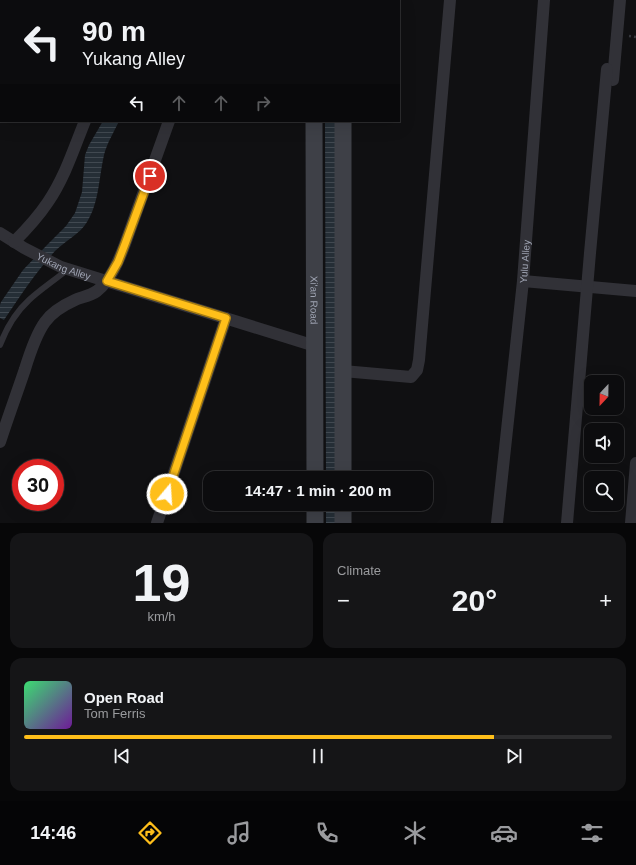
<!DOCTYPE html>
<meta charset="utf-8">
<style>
:root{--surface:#0c0c0e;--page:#151517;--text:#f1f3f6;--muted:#9a9b9e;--line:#2c2c2e;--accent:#ffbf1a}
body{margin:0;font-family:Arial,sans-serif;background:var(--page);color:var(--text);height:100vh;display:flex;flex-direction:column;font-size:15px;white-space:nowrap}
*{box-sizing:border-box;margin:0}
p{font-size:13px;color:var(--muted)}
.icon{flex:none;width:22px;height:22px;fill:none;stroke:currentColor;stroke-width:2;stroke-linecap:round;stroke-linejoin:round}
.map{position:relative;height:523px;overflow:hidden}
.panel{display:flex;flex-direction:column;gap:10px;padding:10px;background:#070708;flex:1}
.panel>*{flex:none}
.guide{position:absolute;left:0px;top:0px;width:400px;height:122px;box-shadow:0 4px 16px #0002,0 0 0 1px var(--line);background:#0c0c0e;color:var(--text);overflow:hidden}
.needle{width:26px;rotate:202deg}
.controls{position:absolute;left:584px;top:375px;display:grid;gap:8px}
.controls a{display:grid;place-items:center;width:40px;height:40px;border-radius:8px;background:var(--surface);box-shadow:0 4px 16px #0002,0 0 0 1px var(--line);font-size:20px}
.speed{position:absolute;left:12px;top:459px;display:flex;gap:8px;font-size:20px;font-weight:700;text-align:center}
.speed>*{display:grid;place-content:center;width:52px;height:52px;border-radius:50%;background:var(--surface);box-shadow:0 4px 16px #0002,0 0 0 1px var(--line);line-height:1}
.speed .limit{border:6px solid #d22;background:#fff;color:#111}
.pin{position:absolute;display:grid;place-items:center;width:34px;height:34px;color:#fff;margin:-17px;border:2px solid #fff;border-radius:50%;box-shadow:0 1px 4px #0007}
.me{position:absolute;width:44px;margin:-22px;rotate:18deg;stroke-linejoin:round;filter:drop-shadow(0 0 3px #0008)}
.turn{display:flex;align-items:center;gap:14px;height:84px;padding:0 16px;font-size:18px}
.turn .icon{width:52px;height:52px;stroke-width:2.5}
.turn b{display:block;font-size:28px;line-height:34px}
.lanes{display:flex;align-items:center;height:38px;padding:0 16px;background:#0003;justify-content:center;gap:20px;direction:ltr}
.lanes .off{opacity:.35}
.big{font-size:30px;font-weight:800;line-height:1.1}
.panel .widget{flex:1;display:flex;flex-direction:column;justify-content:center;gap:6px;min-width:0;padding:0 14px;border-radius:12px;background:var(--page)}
.panel .dial{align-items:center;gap:0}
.dial b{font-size:52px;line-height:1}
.song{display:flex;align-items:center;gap:12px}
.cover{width:48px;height:48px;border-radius:6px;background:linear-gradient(135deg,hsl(140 70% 55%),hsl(280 70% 35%))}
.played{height:4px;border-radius:2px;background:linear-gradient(90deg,var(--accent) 80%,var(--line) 80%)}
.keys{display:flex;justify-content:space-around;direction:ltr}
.heat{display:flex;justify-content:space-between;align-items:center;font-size:22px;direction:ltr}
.panel .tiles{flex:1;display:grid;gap:10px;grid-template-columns:1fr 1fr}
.widget:last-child{grid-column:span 2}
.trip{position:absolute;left:203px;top:471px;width:230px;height:40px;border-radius:12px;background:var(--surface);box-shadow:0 4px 16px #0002,0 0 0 1px var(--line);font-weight:800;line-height:40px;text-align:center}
.tab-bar{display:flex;height:64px;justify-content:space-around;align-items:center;background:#050506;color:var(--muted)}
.tab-bar .icon{width:28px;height:28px}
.tab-bar .active{color:var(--accent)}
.tab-bar b{font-size:18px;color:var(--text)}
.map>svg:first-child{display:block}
.water{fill:url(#water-rules)}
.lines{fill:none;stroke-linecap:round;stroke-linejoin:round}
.path{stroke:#36383e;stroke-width:2.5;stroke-dasharray:2 3;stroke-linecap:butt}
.lane{stroke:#313137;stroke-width:6}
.street{stroke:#313137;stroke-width:12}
.secondary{stroke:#3e4047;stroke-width:17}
.route-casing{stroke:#a67c11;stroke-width:10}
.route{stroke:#ffbf1a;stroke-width:7}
.labels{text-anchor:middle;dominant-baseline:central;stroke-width:4;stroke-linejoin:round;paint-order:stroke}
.street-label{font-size:10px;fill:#a0a5b4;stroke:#0b0b0c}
</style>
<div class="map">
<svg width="636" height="523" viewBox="0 0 636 523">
<defs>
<pattern id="water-rules" width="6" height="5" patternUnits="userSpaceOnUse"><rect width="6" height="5" fill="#252e36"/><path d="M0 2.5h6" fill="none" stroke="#414951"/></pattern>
</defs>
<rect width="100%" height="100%" fill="#101012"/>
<path class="water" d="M103 121H119C114 132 107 143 104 155 99 177 99 203 87 222 80 234 65 241 55 251 36 272 20 296 4 320L0 318V305L1 302 23 270 47 245 66 226 75 213 82 192 85 155 89 145Z
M325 121H337L338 478H326Z
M326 504H338V523H326Z"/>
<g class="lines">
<path class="path" d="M629 36 636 37"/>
<path class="lane" d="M22 1V0
M0 65 1 62
M0 345C6 329 16 312 29 300 41 289 55 280 68 269"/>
<g class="street">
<path d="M141 1 142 0"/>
<path d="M210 1V0"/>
<path d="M613 80 620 0"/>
<path id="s1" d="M0 233 24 248 61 267 315 346"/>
<path d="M14 242C27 229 38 217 48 202 65 177 74 148 85 121"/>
<path d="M523 281 636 291"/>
<path d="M343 371 411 377 417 370 419 360 450 0"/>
<path d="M0 442C8 417 17 393 25 369 29 356 37 333 45 322 52 312 64 305 75 300 82 297 90 296 97 291 111 280 119 260 125 244L169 121"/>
<path d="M157 523 226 318"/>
<path id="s2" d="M497 523 523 281 544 0"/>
<path d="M567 523 590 253 607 69"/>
<path d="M631 523 636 463"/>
</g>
<g class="secondary">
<path d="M316 1V0"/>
<path d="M344 1V0"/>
<path id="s3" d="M314 121 315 478"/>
<path d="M343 121V478"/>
<path d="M315 504V523"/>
<path d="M343 504V523"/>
</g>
</g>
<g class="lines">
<g class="route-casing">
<path id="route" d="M150 176 125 244 118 262 107 281 226 318 167 494"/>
</g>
<use href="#route" class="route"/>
</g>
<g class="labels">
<g class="street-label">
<text stroke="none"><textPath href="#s2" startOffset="263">Yulu Alley</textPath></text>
<text stroke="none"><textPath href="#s1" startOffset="72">Yukang Alley</textPath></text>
<text stroke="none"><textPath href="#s3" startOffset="179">Xi'an Road</textPath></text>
</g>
</g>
</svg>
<div class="controls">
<a><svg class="needle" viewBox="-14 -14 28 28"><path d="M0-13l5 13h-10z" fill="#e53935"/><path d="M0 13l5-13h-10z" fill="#9a9b9e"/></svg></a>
<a><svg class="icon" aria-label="sound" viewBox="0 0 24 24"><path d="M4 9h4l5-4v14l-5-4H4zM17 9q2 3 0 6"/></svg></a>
<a><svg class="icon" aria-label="search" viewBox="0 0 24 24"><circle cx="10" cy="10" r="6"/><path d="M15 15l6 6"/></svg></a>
</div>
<div class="speed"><div class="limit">30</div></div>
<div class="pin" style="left:150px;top:176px;background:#d93025"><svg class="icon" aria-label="arrive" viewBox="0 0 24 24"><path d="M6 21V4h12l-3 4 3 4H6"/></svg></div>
<svg class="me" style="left:167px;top:494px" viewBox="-20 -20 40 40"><circle r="17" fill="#ffbf1a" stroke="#fff" stroke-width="3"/><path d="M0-11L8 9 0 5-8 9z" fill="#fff"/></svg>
<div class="trip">14:47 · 1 min · 200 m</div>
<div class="guide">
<div class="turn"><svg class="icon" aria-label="left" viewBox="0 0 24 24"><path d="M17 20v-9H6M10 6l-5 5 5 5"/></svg><div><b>90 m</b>Yukang Alley</div></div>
<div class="lanes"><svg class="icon" aria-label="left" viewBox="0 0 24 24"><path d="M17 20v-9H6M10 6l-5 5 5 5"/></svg><svg class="icon off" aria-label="ahead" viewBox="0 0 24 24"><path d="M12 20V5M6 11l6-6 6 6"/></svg><svg class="icon off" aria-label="ahead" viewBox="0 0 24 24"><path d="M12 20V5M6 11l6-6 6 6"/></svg><svg class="icon off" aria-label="right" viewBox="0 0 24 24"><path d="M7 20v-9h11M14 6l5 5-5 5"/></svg></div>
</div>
</div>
<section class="panel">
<div class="tiles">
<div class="widget dial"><b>19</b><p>km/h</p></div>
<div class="widget"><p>Climate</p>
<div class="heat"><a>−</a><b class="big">20°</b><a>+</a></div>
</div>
<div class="widget">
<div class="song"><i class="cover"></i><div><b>Open Road</b><p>Tom Ferris</p></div></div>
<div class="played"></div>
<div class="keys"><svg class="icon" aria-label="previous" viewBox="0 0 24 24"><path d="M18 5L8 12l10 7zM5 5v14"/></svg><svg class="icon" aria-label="pause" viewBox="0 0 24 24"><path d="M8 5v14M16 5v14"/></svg><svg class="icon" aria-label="next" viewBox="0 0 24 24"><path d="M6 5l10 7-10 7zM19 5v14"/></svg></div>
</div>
</div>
</section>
<nav class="tab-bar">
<b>14:46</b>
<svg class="icon active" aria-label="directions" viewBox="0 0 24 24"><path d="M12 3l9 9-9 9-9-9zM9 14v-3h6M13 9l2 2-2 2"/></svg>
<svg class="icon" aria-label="music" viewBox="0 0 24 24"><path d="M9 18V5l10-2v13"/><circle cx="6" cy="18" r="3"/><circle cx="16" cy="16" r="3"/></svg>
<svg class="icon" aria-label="phone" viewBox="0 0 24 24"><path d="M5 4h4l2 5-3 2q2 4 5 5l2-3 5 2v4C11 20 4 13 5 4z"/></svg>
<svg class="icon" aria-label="climate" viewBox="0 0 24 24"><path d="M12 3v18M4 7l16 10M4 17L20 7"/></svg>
<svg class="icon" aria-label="car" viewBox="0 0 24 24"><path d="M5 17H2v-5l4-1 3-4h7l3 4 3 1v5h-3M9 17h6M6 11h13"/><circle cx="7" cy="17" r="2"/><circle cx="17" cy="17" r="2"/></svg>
<svg class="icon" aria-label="filters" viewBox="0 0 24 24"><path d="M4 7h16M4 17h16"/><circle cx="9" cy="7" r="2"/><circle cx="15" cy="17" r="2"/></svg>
</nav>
